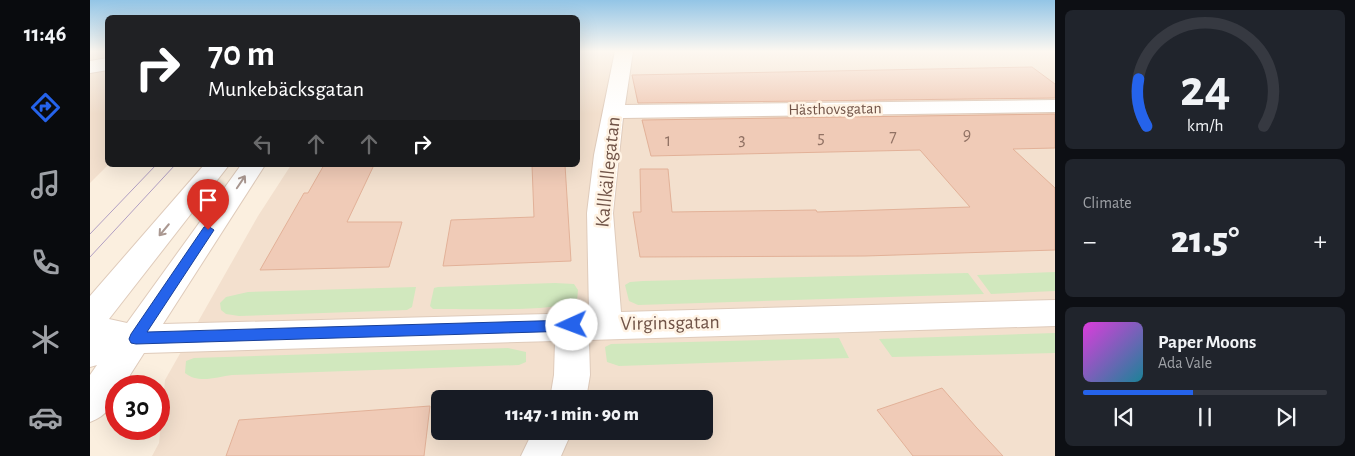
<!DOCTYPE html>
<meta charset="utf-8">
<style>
:root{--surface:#171b24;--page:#20242c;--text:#f1f3f6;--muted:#9ea1a6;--line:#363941;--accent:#2563eb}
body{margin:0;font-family:"Alegreya Sans",sans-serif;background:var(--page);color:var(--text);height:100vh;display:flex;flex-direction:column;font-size:19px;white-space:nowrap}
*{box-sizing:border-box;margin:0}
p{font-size:16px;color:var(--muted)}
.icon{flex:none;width:28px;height:28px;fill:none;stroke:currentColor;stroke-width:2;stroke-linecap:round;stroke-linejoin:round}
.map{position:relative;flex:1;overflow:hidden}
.details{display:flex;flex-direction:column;gap:10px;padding:10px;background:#0d0f14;width:300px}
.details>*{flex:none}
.top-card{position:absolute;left:15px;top:15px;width:475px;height:152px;border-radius:8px;box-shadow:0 5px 20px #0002;background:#202124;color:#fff;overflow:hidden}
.speed{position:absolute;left:15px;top:375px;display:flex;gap:10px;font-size:25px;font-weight:700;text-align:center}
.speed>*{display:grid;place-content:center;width:65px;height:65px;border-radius:50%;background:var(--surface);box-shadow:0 5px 20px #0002;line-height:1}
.speed .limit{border:8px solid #d22;background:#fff;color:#111}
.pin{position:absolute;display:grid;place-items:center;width:42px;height:42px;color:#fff;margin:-51px -21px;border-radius:50% 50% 50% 0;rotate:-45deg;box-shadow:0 0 5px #0007}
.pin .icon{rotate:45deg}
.me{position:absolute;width:55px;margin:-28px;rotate:268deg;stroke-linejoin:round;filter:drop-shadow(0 0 4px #0008)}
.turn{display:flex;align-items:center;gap:18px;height:105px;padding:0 20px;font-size:22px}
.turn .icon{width:65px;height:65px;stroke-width:2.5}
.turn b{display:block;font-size:35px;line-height:42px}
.lanes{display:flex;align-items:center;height:48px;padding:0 20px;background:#0003;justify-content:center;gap:25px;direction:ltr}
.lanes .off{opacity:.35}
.big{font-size:38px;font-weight:800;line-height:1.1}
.details .card{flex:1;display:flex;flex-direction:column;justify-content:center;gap:8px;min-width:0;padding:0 18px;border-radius:8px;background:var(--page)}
.details .dial{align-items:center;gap:0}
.dial svg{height:130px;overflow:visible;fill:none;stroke:var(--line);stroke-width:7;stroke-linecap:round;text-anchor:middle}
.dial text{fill:var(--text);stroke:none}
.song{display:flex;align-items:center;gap:15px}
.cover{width:60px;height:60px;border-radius:8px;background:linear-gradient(135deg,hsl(300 70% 55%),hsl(190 70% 35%))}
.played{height:5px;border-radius:2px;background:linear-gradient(90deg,var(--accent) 45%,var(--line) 45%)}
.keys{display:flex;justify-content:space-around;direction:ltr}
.heat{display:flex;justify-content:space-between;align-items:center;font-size:28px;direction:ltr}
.trip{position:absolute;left:341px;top:390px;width:282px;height:50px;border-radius:8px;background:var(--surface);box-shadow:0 5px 20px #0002;font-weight:800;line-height:50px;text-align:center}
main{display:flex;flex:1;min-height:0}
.menu{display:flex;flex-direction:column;width:90px;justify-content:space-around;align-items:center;background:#090b0e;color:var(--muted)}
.menu .icon{width:35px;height:35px}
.menu .on{color:var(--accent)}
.menu b{font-size:22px;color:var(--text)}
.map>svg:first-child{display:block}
.residential{fill:#f3e0ce;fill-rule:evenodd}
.green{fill:#d1e8be}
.building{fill:#f0cbb7;stroke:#e2b198}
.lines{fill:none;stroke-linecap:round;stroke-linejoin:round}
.minor-casing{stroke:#dfcbbb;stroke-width:2}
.minor{fill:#fff;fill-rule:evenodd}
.tram{stroke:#b19fc3;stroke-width:1}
.oneway{stroke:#aa9891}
.route{fill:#2563eb;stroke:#184099}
.labels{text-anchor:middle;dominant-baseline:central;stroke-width:5;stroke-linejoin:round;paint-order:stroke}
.far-street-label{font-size:16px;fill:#715448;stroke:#fff3e4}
.number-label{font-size:18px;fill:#917264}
.street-label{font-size:20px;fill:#715448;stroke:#fff3e4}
</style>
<main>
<nav class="menu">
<b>11:46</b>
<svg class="icon on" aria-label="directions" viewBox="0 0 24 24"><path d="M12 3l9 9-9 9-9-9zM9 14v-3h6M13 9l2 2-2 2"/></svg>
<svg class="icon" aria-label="music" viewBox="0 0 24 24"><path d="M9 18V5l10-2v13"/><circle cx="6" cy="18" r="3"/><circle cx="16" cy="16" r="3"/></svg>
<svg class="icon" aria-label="phone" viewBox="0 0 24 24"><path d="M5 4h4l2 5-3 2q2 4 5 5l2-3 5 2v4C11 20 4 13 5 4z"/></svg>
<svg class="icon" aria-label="climate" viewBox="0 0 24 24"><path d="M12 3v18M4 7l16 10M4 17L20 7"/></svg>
<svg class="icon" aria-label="car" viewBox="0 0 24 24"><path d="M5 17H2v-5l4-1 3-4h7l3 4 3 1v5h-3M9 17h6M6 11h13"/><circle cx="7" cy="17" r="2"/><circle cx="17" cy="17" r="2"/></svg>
</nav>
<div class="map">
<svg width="965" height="456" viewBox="0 0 965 456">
<rect width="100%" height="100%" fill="#fbefdf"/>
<path class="residential" d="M0 51H17L18 165 0 183Z
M488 51H965V456H62L69 443 75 380 168 216 201 165H488ZM350 399H615V431H350Z"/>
<path class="green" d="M965 272V291L901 294 887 275Z
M878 273 894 294 548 305 539 301 535 285 540 282 553 281Z
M465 283 484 284 488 290 487 301C468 312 380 309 353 309H343L340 306 344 288 348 287Z
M326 287 322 307 317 310 149 316 136 314 131 310 130 303 136 297 158 292Z
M965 333V353L802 357 789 339Z
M749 338 759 358 529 366 517 362 515 347 521 344Z
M418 348 436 352V362L429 365 142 375C127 377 108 384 95 373L96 361 104 358Z"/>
<path class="building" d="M942 67 965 84V98L548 103 542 75Z
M965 114V148L923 149 965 188V250L775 256 550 257 543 212H551L550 169H578L582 212 726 210 727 212 880 207 830 150 561 156 552 120Z
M234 165H284L257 222H312L299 267 170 270 214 193H218Z
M442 165H475L481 261 353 266 361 220 444 217Z
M852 388 886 427 913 456H823L787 410Z
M340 406 334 456H136L149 420Z"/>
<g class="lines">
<g class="minor-casing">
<path id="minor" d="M525 51H543L535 105 965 100V112L533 118 523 213 531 312 965 300V326L499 340 500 375 496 399H460L464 375 465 341 54 353 33 386H26C26 404 16 416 0 422V375L7 365 0 367V296L114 165H139L19 319 37 323 151 165H175L73 324 499 313 497 213 504 155Z
M18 58V70L0 73V61Z
M443 431H482L471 456H431Z"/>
</g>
<use href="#minor" class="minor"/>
<path class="tram" d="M0 234 66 165
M0 257 85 165"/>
</g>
<defs><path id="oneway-shaft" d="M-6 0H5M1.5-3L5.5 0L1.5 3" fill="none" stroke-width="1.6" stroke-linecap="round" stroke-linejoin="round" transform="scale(1.25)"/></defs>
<g class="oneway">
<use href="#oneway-shaft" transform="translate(151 182) rotate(-56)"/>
<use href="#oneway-shaft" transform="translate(74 230) rotate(130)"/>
</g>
<linearGradient id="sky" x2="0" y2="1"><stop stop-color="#93c5e6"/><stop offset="0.45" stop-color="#fdf8f1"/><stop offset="1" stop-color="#fdf8f1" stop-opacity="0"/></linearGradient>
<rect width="965" height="114" fill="url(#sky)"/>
<path class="route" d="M118 226 124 230 57 332 482 320 486 321 488 325 486 329 482 331 46 344 41 343 39 339 41 334 114 227Z"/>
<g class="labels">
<g class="far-street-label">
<text transform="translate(745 109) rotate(-1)">Hästhovsgatan</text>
</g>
<g class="number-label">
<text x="877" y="135">9</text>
<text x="803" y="137">7</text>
<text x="731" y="138">5</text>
<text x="652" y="140">3</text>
<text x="578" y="141">1</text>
</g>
<g class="street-label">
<text transform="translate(518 172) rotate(-84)">Kallkällegatan</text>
<text transform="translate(580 323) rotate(-1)">Virginsgatan</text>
</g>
</g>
</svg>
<div class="speed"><div class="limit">30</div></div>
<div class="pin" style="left:118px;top:230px;background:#d93025"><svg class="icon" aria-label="arrive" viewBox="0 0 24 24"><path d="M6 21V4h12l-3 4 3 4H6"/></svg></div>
<svg class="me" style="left:482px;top:325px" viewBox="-20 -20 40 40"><circle r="19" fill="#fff"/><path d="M0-13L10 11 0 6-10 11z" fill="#2563eb"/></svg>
<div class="trip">11:47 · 1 min · 90 m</div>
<div class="top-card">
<div class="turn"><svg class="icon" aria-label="right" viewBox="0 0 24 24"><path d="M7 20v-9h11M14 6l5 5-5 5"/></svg><div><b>70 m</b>Munkebäcksgatan</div></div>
<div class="lanes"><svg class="icon off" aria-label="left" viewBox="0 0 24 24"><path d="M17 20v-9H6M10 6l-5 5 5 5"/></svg><svg class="icon off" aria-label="ahead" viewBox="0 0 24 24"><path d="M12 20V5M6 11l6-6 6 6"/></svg><svg class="icon off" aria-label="ahead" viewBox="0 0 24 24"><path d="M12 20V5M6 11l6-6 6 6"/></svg><svg class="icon" aria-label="right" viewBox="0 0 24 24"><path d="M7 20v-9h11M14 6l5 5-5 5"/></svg></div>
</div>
</div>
<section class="details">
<div class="card dial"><svg viewBox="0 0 100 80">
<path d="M14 69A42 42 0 1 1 86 69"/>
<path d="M14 69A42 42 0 0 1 9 40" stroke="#2563eb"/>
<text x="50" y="56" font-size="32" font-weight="700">24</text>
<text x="50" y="72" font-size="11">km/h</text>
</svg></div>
<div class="card"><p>Climate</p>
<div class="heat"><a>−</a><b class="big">21.5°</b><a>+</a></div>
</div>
<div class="card">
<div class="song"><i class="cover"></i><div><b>Paper Moons</b><p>Ada Vale</p></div></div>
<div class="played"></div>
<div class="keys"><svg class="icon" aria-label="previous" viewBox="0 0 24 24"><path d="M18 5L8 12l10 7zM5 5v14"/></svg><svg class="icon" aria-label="pause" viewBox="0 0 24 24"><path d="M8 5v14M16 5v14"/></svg><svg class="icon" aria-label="next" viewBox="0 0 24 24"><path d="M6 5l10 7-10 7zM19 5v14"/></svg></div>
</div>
</section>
</main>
